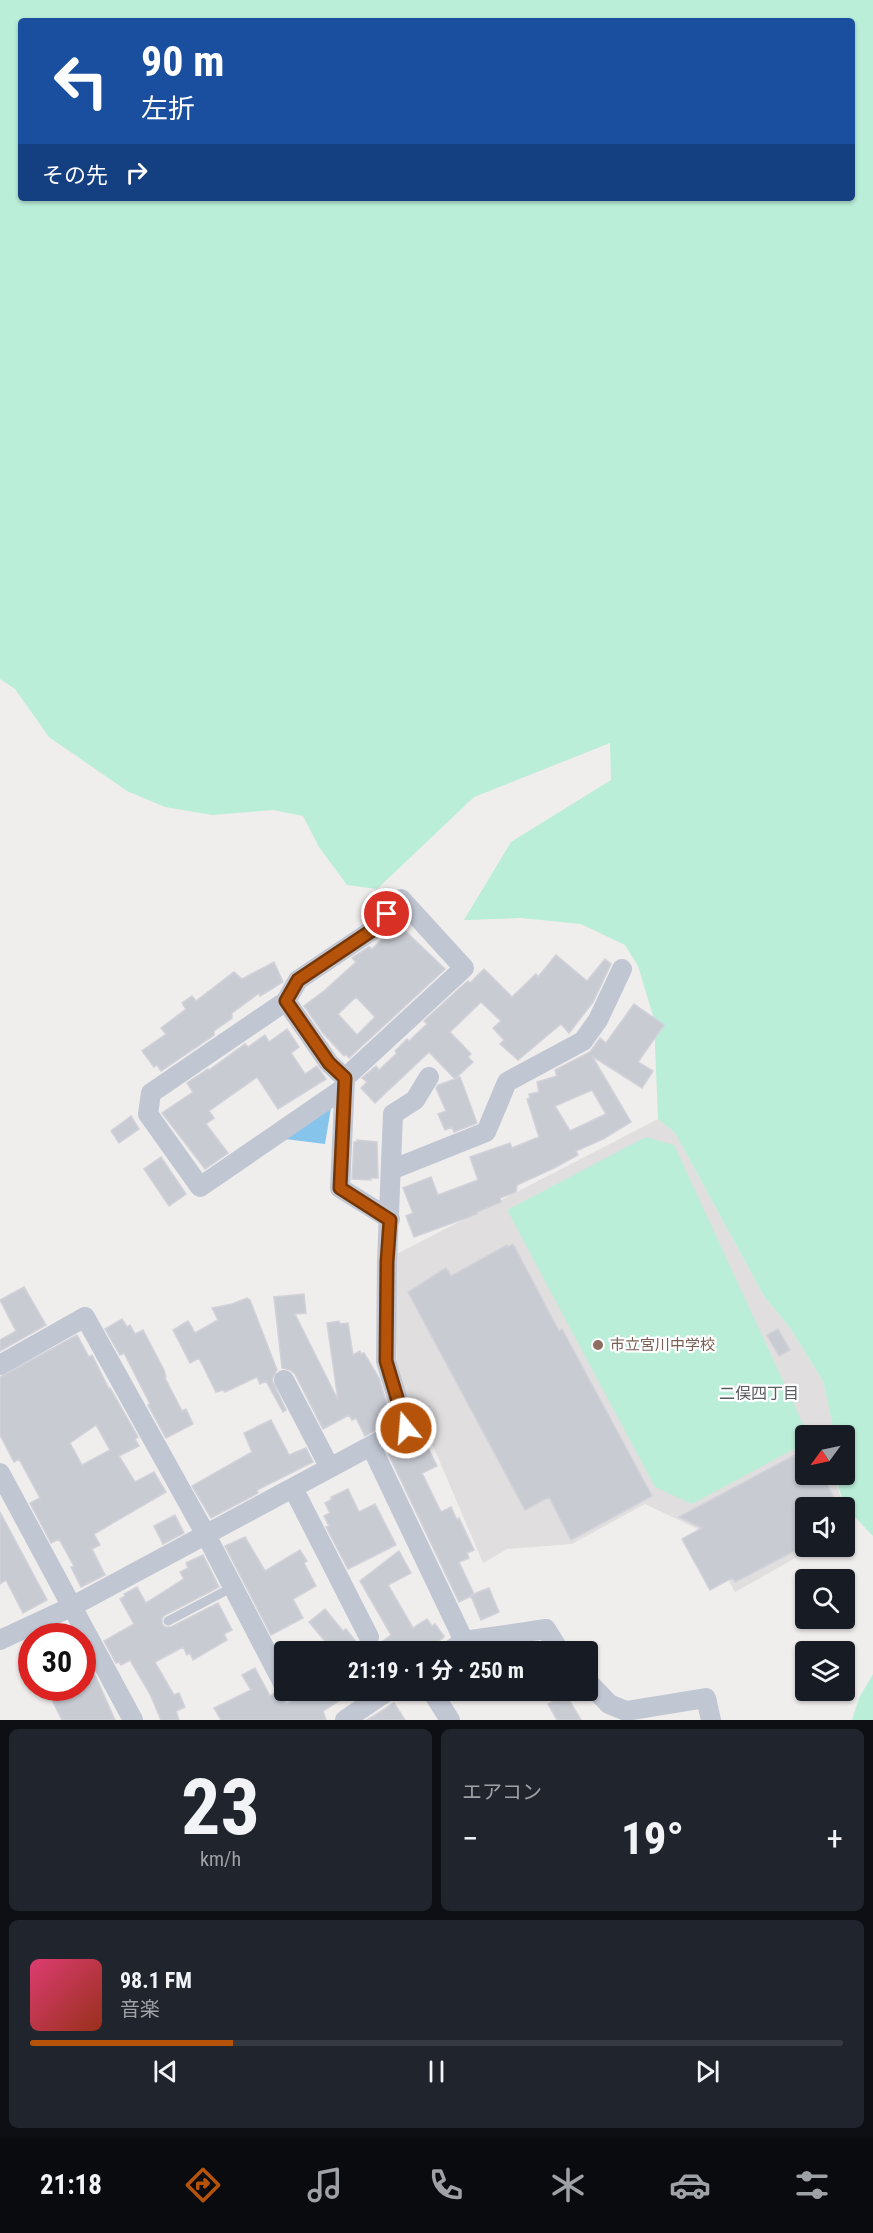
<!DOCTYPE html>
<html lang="ja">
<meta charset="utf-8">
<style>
:root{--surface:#171b24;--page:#20242c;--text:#f1f3f6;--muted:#9ea1a6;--line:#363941;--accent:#b45309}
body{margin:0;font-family:"Roboto Condensed","Noto Sans JP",sans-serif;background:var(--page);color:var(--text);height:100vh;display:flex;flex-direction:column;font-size:22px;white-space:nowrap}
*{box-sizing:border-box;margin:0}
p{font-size:20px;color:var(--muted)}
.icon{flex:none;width:33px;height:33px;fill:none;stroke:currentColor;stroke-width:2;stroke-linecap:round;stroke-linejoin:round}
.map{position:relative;height:1720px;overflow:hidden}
.side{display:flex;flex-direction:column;gap:9px;padding:9px;background:#0d0f14;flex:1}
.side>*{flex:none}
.banner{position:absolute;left:18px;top:18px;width:837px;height:183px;border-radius:6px;box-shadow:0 2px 4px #0004;background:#1a4fa0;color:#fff;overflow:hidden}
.needle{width:39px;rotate:237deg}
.buttons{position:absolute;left:795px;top:1425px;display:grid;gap:12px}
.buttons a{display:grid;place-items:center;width:60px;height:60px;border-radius:6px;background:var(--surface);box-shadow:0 2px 4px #0004;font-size:30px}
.speed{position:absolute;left:18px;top:1623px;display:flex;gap:12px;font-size:30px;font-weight:700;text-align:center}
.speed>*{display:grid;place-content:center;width:78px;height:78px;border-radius:50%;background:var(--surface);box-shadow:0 2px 4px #0004;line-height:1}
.speed .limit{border:9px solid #d22;background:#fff;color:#111}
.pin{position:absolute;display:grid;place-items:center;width:51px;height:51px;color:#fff;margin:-26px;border:3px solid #fff;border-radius:50%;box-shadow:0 2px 6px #0007}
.me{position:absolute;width:66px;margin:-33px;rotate:343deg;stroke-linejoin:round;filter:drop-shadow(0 0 4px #0008)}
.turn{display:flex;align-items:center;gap:21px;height:126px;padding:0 24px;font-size:27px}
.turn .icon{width:78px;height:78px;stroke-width:2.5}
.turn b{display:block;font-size:42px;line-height:51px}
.then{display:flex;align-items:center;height:57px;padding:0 24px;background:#0003;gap:12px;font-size:22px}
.big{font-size:45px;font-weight:700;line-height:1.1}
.side .card{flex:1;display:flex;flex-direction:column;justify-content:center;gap:9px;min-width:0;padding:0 21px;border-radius:9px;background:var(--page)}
.side .dial{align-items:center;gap:0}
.dial b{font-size:78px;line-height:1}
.song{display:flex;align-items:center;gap:18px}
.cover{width:72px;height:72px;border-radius:9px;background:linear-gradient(135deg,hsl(340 70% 55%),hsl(10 70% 35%))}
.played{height:6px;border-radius:3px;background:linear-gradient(90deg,var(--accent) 25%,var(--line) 25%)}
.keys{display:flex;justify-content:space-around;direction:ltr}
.heat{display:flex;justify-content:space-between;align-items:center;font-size:33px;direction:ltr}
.side .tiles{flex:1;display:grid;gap:9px;grid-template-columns:1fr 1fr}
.card:last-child{grid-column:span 2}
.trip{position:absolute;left:274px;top:1641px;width:324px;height:60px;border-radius:6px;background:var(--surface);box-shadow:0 2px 4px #0004;font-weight:700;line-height:60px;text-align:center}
.menu{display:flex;height:96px;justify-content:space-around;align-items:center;background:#090b0e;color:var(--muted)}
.menu .icon{width:42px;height:42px}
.menu .on{color:var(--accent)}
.menu b{font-size:27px;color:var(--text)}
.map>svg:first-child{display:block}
.education{fill:#e1dedf}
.green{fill:#baeed8;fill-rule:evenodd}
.water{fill:#87c4ec}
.building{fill:#c9cbd3;stroke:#d1d1d9;stroke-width:1.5;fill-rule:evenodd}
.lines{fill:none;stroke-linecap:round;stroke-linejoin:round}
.service{stroke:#c0c6d2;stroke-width:9}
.minor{stroke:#c0c6d2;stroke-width:20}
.route-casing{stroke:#753606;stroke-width:15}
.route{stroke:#b45309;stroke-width:10}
.education-dot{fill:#8d6e63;stroke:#fff;stroke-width:2}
.labels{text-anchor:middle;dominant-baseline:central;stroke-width:4.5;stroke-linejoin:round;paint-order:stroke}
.education-label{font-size:15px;fill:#785e54;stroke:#fff;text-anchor:start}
.neighbourhood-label{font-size:16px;fill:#595c62;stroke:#fff}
</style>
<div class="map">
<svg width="873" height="1720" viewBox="0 0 873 1720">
<rect width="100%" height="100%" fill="#f0eded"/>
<path class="education" d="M658 1119 675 1133 764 1296 790 1328 823 1381 835 1435 806 1436V1474L836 1475 837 1486 851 1526 845 1530 844 1508H806V1546L815 1547 735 1592 702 1531 645 1504 572 1544 507 1549 483 1563 425 1427 416 1428 397 1362 393 1256Z"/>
<path class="green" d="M0 0H873V1536C856 1519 838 1500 836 1475L844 1474V1436L835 1435 823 1381 790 1328 764 1296 675 1133 658 1119 654 1019 638 966 625 945 581 924 521 918 464 920 511 842 611 780 610 743 474 797 377 889 347 885 319 847 303 816 273 810 212 815 165 807 127 791 49 737 15 689 0 679ZM21 21H852V198H21Z
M646 1137 674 1145 808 1435 806 1436 805 1443 692 1504 655 1487 507 1210Z
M873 1674V1720H852L859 1698Z"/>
<path class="water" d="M331 1108 325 1144 285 1139Z"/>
<path class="building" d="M398 924 445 969 349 1058 346 1054 344 1056 323 1033 304 1006 324 991 356 962 352 958 369 947 372 949ZM356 997 375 1017 357 1035 338 1014Z
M556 955 587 981 605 959 611 964 593 1002 569 1033 561 1024 518 1060 500 1044 504 1040 493 1028 501 1021 481 1002 450 1032 471 1054 468 1057 473 1062 455 1079 460 1077 477 1123 454 1132 452 1127 445 1130 438 1114 446 1111 436 1088 438 1085 455 1079 429 1052 375 1103 361 1088 367 1082 362 1078 376 1066 379 1070 397 1053 395 1051 407 1039 409 1041 427 1024 424 1021 462 986 468 981 470 983 484 969 512 997 536 974 538 977Z
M274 962 283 982 260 996 259 993 232 1013V1018L214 1031V1035L173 1063 161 1071 157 1065 154 1067 142 1051 166 1034 161 1028 186 1009 182 1003 192 996 196 1001 234 972 242 979Z
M634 1004 664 1025 638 1062 653 1071 642 1088 592 1056 631 1122 603 1139 576 1151 578 1155 554 1168 517 1185 516 1192 500 1198 501 1202 477 1212V1214L414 1237 406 1216 413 1213 403 1188 431 1177 438 1195 478 1180 470 1157 510 1143 512 1148 539 1137 527 1099 530 1098 529 1094 539 1092 537 1082 557 1076 555 1070 590 1052 600 1038 606 1043ZM592 1090 606 1114 570 1131 555 1106Z
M287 1029 299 1047 291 1053 305 1074 317 1066 326 1079 278 1109 257 1077 226 1099 209 1111 214 1118 206 1124 228 1153 205 1169 162 1113 193 1092 187 1083 208 1069 209 1070 245 1044 248 1047 265 1035 269 1042Z
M131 1116 139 1129 119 1143 111 1131Z
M357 1140 377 1142 378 1178H371V1180L352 1179 354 1142H357Z
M161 1157 186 1194 169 1206 144 1169Z
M513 1244 559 1331 562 1329 652 1496 571 1540 549 1497 525 1510 408 1292 446 1268 451 1276 507 1245 508 1247Z
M24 1287 46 1325 0 1351V1340L16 1331 0 1300Z
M304 1294 306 1313 295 1314 338 1400 327 1323 339 1321 340 1324 348 1323 353 1355 360 1351 361 1354 364 1353 379 1378 390 1415 385 1418 388 1423 365 1436 356 1418 352 1420 349 1415 323 1429 295 1374 290 1370 282 1368 274 1297Z
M247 1298 250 1300 277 1370 272 1380 286 1410 283 1412 266 1381 260 1384 257 1377 225 1392 223 1390 216 1392 199 1358 190 1363 173 1330 188 1321 195 1333 218 1320 212 1308 232 1304Z
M122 1319 127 1327 130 1325 135 1334 143 1330 164 1370 166 1377 165 1378 182 1411 186 1409 193 1424 166 1438 148 1405 150 1404 124 1353 120 1355 105 1329Z
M778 1329 790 1350 779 1356 767 1335Z
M77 1335 89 1357 92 1355 109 1389 110 1388 138 1437 135 1439 139 1446 119 1456 135 1482 154 1472 166 1492 94 1534 100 1545 92 1549 105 1575 81 1587 71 1567 74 1566 59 1539 51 1543 30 1503 40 1498 19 1459 14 1462 0 1435V1377ZM96 1425 110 1450 82 1465 70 1443Z
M271 1420 289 1455 306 1448 313 1462 257 1490 258 1493 211 1518 192 1486 252 1452 244 1433Z
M420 1432 437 1466 422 1473 441 1512 451 1507 457 1520 459 1518 474 1550 467 1553 469 1558 459 1562 474 1594 471 1595 489 1588 499 1612 481 1620 471 1596 459 1602 387 1451Z
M795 1455 797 1459 806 1455V1474H822L839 1508H806V1545L735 1582 732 1578 710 1590 682 1539 702 1528 679 1517Z
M348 1489 359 1512 375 1504 396 1545 348 1569 326 1527 329 1526 324 1516 330 1513 325 1503 332 1499 331 1497Z
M0 1512 47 1600 23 1613 6 1580 0 1584Z
M175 1515 184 1533 163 1544 154 1526Z
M245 1537 265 1571 300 1550 307 1561 304 1563 316 1586 293 1599 303 1618 271 1635 225 1546Z
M399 1551 411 1573 388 1585 413 1628 427 1619 432 1626 435 1624 444 1636 443 1638 424 1652H368L391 1635 360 1581Z
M203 1555 219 1587 165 1615 162 1618V1624L165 1627H171L218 1603 232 1630 224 1634 227 1640 193 1660 190 1653 187 1655 183 1647 155 1662 174 1695 179 1693 185 1707 176 1711 179 1720H161L150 1694 130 1660 121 1665 119 1662 116 1663 104 1641 134 1624 120 1599 125 1596 124 1594 137 1587 146 1603 184 1579 180 1572 188 1568 186 1563Z
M325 1609 343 1631 346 1629 358 1644 348 1652H334L309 1622Z
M82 1652 95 1675 115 1720H62L46 1688H82Z
M255 1668 270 1696 275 1693 279 1697 285 1699V1704L319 1690H356L323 1711 326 1720H221L214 1708 251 1690 242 1675Z
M565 1693 581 1720H557L548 1704Z
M394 1703 405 1720H367Z"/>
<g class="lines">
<path class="service" d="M168 1621 233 1587"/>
<path class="minor" d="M286 1001 151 1093 148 1114 200 1187 344 1088
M345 1078 329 1063 286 1001 298 980 374 929 401 899 464 968 345 1078 340 1188 390 1219
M391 1170 486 1132 507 1082 583 1041 598 1020 622 969
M0 1365 85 1317 206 1535 285 1687
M284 1380 330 1468
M371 1446 464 1641
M0 1473 133 1720
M293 1488 369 1637
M0 1640 71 1607 406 1427 386 1361 387 1262 393 1114 415 1100 429 1077
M448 1652 464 1641 546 1629 560 1652
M588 1682 609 1704 626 1711 706 1698 711 1720
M431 1690 450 1720
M345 1720 389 1690"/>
</g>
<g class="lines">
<g class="route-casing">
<path id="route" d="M387 914 374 929 298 980 286 1001 329 1063 345 1078 340 1188 390 1220 387 1262 386 1361 406 1428"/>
</g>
<use href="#route" class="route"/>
</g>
<circle class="education-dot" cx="598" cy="1345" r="6"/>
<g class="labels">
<g class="education-label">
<text x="610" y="1345">市立宮川中学校</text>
</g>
<g class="neighbourhood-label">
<text x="759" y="1393">二俣四丁目</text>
</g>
</g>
</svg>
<div class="buttons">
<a><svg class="needle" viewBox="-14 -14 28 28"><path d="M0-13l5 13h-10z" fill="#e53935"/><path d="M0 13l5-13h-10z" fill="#9ea1a6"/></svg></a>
<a><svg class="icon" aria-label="sound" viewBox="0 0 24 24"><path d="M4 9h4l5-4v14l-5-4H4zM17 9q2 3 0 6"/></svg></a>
<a><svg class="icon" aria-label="search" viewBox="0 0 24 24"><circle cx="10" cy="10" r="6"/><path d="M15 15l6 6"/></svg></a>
<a><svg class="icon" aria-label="layers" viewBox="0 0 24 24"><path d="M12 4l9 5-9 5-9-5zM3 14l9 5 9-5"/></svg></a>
</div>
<div class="speed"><div class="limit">30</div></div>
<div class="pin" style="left:387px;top:914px;background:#d93025"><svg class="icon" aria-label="arrive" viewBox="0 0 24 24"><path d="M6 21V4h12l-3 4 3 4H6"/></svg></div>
<svg class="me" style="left:406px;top:1428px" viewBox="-20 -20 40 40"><circle r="17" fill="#b45309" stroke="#fff" stroke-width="3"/><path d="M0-11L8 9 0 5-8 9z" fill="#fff"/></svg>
<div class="trip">21:19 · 1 分 · 250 m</div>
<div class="banner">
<div class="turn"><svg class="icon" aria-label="left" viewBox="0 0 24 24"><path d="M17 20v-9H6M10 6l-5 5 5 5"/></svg><div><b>90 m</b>左折</div></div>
<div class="then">その先<svg class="icon" aria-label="right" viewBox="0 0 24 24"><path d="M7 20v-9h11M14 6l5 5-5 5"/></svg></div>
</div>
</div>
<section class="side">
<div class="tiles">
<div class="card dial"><b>23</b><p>km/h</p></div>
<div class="card"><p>エアコン</p>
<div class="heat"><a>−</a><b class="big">19°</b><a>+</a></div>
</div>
<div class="card">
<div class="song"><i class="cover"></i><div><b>98.1 FM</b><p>音楽</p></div></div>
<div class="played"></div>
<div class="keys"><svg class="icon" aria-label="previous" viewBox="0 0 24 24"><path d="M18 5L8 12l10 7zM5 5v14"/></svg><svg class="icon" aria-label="pause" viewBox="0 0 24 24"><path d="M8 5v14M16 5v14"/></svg><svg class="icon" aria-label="next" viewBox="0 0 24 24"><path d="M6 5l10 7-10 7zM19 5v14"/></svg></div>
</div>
</div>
</section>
<nav class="menu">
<b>21:18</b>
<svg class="icon on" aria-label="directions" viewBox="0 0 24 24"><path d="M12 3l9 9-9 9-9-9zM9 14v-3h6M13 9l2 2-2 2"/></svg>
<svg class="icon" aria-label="music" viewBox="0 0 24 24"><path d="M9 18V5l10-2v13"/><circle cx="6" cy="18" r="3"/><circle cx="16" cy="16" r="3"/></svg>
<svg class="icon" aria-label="phone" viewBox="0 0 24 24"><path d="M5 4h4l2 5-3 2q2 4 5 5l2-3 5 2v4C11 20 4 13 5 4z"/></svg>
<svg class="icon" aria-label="climate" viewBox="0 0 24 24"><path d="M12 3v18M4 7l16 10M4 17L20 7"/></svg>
<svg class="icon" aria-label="car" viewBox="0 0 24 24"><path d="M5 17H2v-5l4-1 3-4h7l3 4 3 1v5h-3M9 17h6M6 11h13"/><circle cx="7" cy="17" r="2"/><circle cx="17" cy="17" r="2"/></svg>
<svg class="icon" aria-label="filters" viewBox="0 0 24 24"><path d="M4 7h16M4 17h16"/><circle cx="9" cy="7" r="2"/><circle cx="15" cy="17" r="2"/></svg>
</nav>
